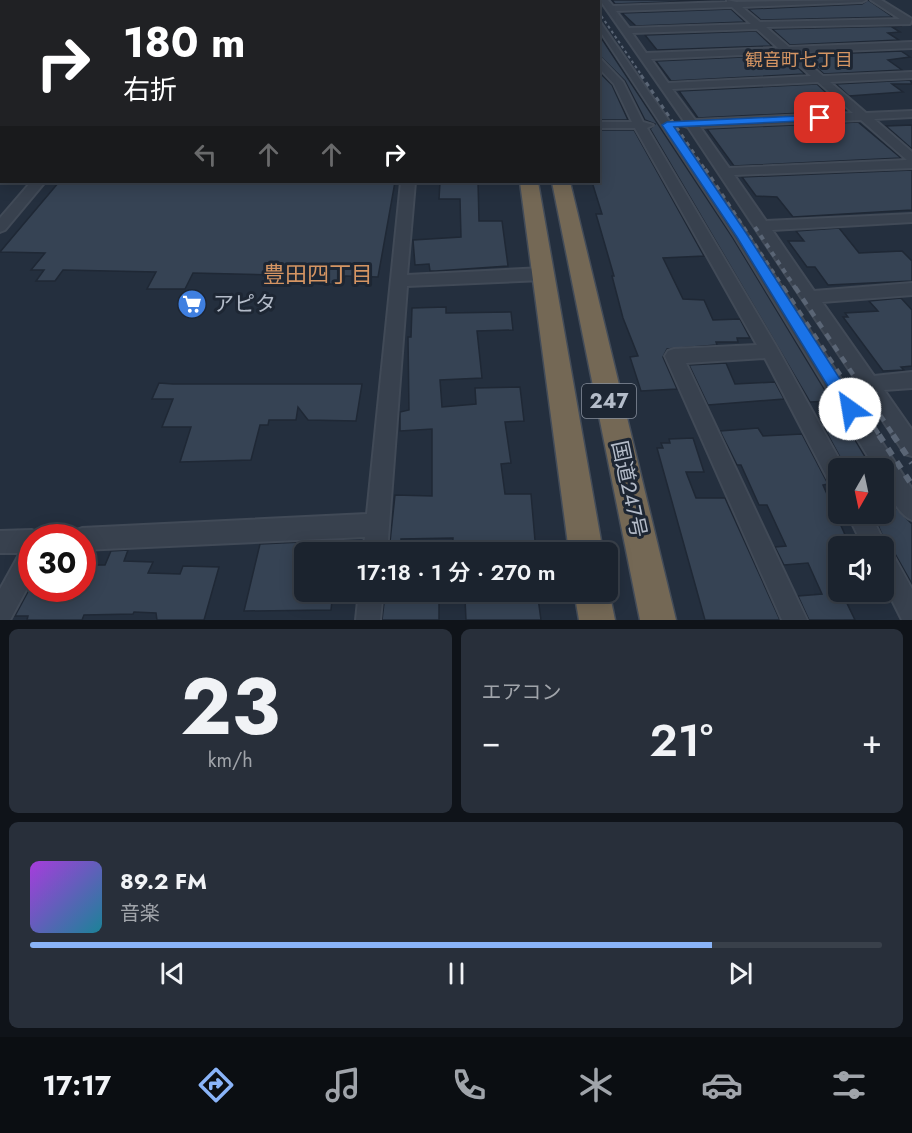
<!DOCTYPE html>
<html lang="ja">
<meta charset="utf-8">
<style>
:root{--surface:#1b232e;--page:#282f3a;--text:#f1f3f6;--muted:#a0a4aa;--line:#39404a;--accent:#8ab4f8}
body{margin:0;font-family:Jost,"Noto Sans JP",sans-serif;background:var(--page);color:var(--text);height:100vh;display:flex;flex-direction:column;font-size:22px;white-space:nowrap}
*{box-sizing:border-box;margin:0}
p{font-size:20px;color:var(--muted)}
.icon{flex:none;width:33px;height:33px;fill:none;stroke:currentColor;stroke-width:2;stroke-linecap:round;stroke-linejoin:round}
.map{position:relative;height:620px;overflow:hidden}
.details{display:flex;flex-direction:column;gap:9px;padding:9px;background:#0f1319;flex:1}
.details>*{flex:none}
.top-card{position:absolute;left:0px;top:0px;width:600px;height:183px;box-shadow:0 3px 15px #0003,0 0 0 2px var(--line);background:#202124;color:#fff;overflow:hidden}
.needle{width:39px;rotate:189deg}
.fabs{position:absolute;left:828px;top:458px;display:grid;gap:12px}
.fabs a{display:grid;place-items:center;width:66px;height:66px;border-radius:9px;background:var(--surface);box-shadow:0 3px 15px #0003,0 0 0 2px var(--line);font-size:30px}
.speed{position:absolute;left:18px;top:524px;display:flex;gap:12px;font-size:30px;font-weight:700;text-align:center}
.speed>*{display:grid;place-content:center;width:78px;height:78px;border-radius:50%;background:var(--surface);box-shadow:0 3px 15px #0003,0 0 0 2px var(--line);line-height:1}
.speed .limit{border:9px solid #d22;background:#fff;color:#111}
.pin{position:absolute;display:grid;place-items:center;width:51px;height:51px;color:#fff;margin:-26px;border-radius:12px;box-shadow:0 3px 9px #0006}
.me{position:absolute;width:66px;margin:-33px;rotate:328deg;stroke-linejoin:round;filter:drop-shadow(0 0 4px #0008)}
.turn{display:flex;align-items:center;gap:21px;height:126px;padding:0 24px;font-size:27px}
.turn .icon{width:78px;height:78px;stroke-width:2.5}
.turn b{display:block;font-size:42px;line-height:51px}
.lanes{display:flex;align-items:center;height:57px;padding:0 24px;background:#0003;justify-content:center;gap:30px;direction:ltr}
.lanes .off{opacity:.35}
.big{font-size:45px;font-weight:600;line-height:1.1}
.details .widget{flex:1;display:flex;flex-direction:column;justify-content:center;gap:9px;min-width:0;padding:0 21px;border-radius:9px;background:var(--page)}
.details .dial{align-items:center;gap:0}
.dial b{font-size:78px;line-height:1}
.song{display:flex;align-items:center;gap:18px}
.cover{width:72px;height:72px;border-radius:9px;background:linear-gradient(135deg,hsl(280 70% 55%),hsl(190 70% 35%))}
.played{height:6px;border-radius:3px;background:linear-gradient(90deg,var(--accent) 80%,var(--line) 80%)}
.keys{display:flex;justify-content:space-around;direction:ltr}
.heat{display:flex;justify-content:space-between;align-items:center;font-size:33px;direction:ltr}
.details .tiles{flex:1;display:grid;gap:9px;grid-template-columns:1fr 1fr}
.widget:last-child{grid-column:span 2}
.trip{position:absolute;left:294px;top:542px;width:324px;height:60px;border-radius:9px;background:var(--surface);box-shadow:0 3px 15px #0003,0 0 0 2px var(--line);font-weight:600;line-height:60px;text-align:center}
.menu{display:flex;height:96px;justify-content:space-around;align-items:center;background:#0b0e12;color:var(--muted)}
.menu .icon{width:42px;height:42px}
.menu .selected{color:var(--accent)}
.menu b{font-size:27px;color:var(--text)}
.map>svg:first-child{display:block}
.building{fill:#364354;stroke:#1f2835;stroke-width:1.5}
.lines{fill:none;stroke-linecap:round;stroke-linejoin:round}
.minor-casing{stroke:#414a57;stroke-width:4}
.highway-casing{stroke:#434c59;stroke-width:3}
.minor{fill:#38414e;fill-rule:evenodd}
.highway{fill:#746855;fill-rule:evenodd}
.rail-far4{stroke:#5a6575;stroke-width:2;stroke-dasharray:3 3;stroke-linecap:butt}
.rail-far3{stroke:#5a6575;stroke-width:3;stroke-dasharray:4.5 4.5;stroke-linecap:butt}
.rail-far2{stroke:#5a6575;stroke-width:4;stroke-dasharray:5 5;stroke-linecap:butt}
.rail-far1{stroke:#5a6575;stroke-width:4.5;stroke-dasharray:7 7;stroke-linecap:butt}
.rail{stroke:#5a6575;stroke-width:6;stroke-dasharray:8 8;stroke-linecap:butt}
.route{fill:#1a73e8;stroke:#114b97;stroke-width:1.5}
.labels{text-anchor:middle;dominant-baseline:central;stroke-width:6;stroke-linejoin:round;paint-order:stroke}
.far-neighbourhood-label{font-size:18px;fill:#d59563;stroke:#1d2633}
.shield{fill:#1d2633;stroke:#878f9c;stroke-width:1.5}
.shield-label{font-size:20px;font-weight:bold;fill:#b4bcc9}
.poi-label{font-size:21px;fill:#b4bcc9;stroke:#1d2633;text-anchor:start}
.street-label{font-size:21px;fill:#b4bcc9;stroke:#1d2633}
.neighbourhood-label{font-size:22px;fill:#d59563;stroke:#1d2633}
</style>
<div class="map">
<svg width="912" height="620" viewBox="0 0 912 620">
<rect width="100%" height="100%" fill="#242f3e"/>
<path class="building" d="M612 0H720L615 4Z
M868 0 893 17 761 20 748 9 862 4Z
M731 9 745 22 636 26 622 13Z
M902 26 892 27 900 32 888 33 899 40 790 45 772 29Z
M756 31 772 46 657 50 645 35Z
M598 33 733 238 872 468H846L821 422 829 421 828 401 810 402 650 129 655 124 645 120 625 81 598 54Z
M901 51 910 57 888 60 902 70 824 74 802 55Z
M784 55 805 74 671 81 656 61Z
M598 71 612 85 628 120H598Z
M910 80 912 84H892L903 92 849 96 836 84Z
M817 84 845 111 698 118 679 91Z
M858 122 901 158 734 166 707 129Z
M912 125V149L886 126Z
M598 130H634L704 256 663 258 683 299 704 300 713 320 740 319 750 338H737L738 342H716L717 345 667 349 663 357 677 389 641 391 630 357 638 356 623 318 612 276H614L596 214H602L592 182H598Z
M912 170V210L793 217 777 197 756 196 742 177Z
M59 182H395L378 277 345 276 343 284H319L321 276 193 273 185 289H147L156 272 63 270 55 281H36L44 270H31L45 253 0 252Z
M440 182H478L479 221H502L508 266 436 271H430L429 264 415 265 413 240 461 237 460 199H439Z
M839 228 859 253 902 251 912 261V281L828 285 815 267H807L788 241H804L796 231Z
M901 298 912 310V366L901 367 904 370 883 371 843 317H848L845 313 878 311 869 301Z
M446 307V313L511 312 513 330 477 331 482 378 440 380 442 407 476 404 475 388 520 387 524 421 505 422 511 463 501 464 505 494H531L536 552H452L453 538 401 539V542H390L395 495 432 496V429L400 431V412L409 410 408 337H411L412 308Z
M726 363 735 384 775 382 784 399 708 405 689 365Z
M159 383 173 384H362L356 421 308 420 298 407 296 420H269L268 425H260L251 460 180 462 191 427H162L173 399H152Z
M758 428 763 436 802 434 828 484 823 485 850 546H838V591H841L855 620H809L798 596 822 594 808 563 784 565 775 547 786 546 767 505H759L741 465H737L720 431Z
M693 438 704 472H686L696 498H725L780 620H705L657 448H663L661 443H670L669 439Z
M884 481 894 506 912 524V584L894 552 888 549 873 513H884Z
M322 541 321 552H304V591H333L331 610 244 611 260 544Z
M128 550 124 561 153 562 148 573 180 574 183 566 219 567 204 620H157L156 613 134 612 133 614 84 615 82 620H27L28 616H15L30 588H82V565H105L111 551Z
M390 595H439V620H382L384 603H390Z
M479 598 480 602 538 598 541 620H466L465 599Z"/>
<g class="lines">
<g class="minor-casing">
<path id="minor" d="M33 0H42L32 2Z
M150 0H158L149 2Z
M400 0H408V2H400Z
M434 0H442V2H434Z
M581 0H589L590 2H582Z
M600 0H608L613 6 727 2V0L736 2 866 0 862 2 742 7 760 22 900 19 871 0H881L912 19 910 24 766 27 789 47 912 42V48L796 53 823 76 912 72V78L830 82 866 113 912 111V117L874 119 912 152V168L734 175 766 221 912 214V222L772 230 814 291 912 283V295L822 302 874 376 912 372V388L884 390 912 430V456L905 454 688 127 679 124 684 121ZM732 7 751 24 629 28 616 11ZM757 29 778 48 646 53 632 33ZM785 53 811 76 668 83 651 59ZM818 82 853 113 695 120 672 89ZM861 120 907 160 729 168 700 127Z
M0 8H2V14H0Z
M598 19 746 232 912 489V520C895 513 884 485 884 468H875L735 237 598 28Z
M2 25V31L0 32V26Z
M598 56 623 82 643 122 653 125 647 128 776 346 844 468H838V488L831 485 765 358 686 363 807 620H782L665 356 668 351 674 349 757 345 635 128H598V122H632L614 84 598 67Z
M0 120H2V126H0Z
M0 174 2 182H4H0Z
M31 182H45L5 230 0 232V218Z
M401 182H415L407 275 543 268 548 270 551 274 548 278 543 280 407 286 387 552H363L365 537 82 550V537H71L74 531 82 528 367 514Z
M847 513H870L886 546 885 550 892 553 912 589V620H902L884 584V546H863Z
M32 530 40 533 42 537H32V579L10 620H0V589L20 553H0V531Z
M359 591H383L380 620H356Z"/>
</g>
<g class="highway-casing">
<path id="highway" d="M497 0H509L510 2H498Z
M518 0H530V2H518Z
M520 182H538L603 552H569Z
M552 182H570L676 620H640Z
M608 586 615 620H579L574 591H608Z"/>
</g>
<use href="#minor" class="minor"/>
<use href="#highway" class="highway"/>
<path class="rail-far4" d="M598 11 642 76"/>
<path class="rail-far3" d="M641 75 706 171"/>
<path class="rail-far2" d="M705 169 784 289
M755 227 796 289"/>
<path class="rail-far1" d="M783 287 880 436
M795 287 894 436"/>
<path class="rail" d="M879 435 912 485
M893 435 912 463"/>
</g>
<path class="route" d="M820 115 825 118 823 120 674 127 746 233 856 404 858 409 856 414 850 416 845 414 737 237 662 125 667 122Z"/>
<defs>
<g id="supermarket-disc" transform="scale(1.5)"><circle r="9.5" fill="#3f7fe0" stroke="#1d2633"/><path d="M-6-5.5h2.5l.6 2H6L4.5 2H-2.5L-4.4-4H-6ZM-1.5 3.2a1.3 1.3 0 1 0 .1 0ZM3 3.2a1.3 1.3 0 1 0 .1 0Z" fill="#fff"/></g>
</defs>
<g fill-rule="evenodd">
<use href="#supermarket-disc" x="192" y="304"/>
</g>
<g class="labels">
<g class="far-neighbourhood-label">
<text x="799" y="60">観音町七丁目</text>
</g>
<rect class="shield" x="582" y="384" width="54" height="34" rx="4.5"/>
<g class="shield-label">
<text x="609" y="401">247</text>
</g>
<g class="poi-label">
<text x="213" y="304">アピタ</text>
</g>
<g class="street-label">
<text transform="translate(629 489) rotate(78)">国道247号</text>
</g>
<g class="neighbourhood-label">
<text x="318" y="274">豊田四丁目</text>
</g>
</g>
</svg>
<div class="fabs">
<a><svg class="needle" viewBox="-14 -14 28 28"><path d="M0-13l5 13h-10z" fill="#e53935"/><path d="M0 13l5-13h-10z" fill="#a0a4aa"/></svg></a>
<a><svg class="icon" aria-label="sound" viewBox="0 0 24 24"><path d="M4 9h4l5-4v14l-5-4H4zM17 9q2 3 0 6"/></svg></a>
</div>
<div class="speed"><div class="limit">30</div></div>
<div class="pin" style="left:820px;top:118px;background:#d93025"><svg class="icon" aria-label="arrive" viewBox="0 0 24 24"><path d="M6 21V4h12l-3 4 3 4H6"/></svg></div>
<svg class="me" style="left:850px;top:409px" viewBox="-20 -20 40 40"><circle r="19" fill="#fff"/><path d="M0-13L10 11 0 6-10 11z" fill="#1a73e8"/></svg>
<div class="trip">17:18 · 1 分 · 270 m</div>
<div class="top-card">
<div class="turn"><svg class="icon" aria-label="right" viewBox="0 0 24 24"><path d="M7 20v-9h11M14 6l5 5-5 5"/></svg><div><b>180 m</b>右折</div></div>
<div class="lanes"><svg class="icon off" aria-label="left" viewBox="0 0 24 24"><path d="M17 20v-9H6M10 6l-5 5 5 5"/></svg><svg class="icon off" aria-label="ahead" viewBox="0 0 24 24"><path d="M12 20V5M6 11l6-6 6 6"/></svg><svg class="icon off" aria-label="ahead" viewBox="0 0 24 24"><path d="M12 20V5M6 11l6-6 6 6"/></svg><svg class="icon" aria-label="right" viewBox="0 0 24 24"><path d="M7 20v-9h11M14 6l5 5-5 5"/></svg></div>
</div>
</div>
<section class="details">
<div class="tiles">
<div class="widget dial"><b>23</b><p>km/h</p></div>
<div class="widget"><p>エアコン</p>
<div class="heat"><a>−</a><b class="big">21°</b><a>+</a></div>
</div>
<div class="widget">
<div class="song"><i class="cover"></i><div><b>89.2 FM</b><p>音楽</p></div></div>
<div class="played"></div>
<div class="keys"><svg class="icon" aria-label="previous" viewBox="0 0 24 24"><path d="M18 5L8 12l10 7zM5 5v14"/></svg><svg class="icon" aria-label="pause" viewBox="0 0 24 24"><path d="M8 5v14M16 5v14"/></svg><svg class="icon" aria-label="next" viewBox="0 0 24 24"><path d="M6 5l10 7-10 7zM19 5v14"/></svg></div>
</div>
</div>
</section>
<nav class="menu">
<b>17:17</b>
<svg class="icon selected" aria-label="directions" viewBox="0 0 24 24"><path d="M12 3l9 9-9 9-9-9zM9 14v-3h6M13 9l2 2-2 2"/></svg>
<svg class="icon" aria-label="music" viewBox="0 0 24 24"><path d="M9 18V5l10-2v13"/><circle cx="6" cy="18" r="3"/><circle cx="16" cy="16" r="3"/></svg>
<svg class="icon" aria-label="phone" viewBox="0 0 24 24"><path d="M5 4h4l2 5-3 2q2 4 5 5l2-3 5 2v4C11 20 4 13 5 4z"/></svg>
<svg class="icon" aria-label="climate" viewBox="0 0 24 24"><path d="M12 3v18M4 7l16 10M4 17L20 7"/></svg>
<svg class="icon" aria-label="car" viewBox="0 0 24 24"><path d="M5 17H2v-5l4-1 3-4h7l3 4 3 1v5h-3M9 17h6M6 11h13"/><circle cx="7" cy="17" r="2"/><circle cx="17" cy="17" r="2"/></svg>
<svg class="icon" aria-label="filters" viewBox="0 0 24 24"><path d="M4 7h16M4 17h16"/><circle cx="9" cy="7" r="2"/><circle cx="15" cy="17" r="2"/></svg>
</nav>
